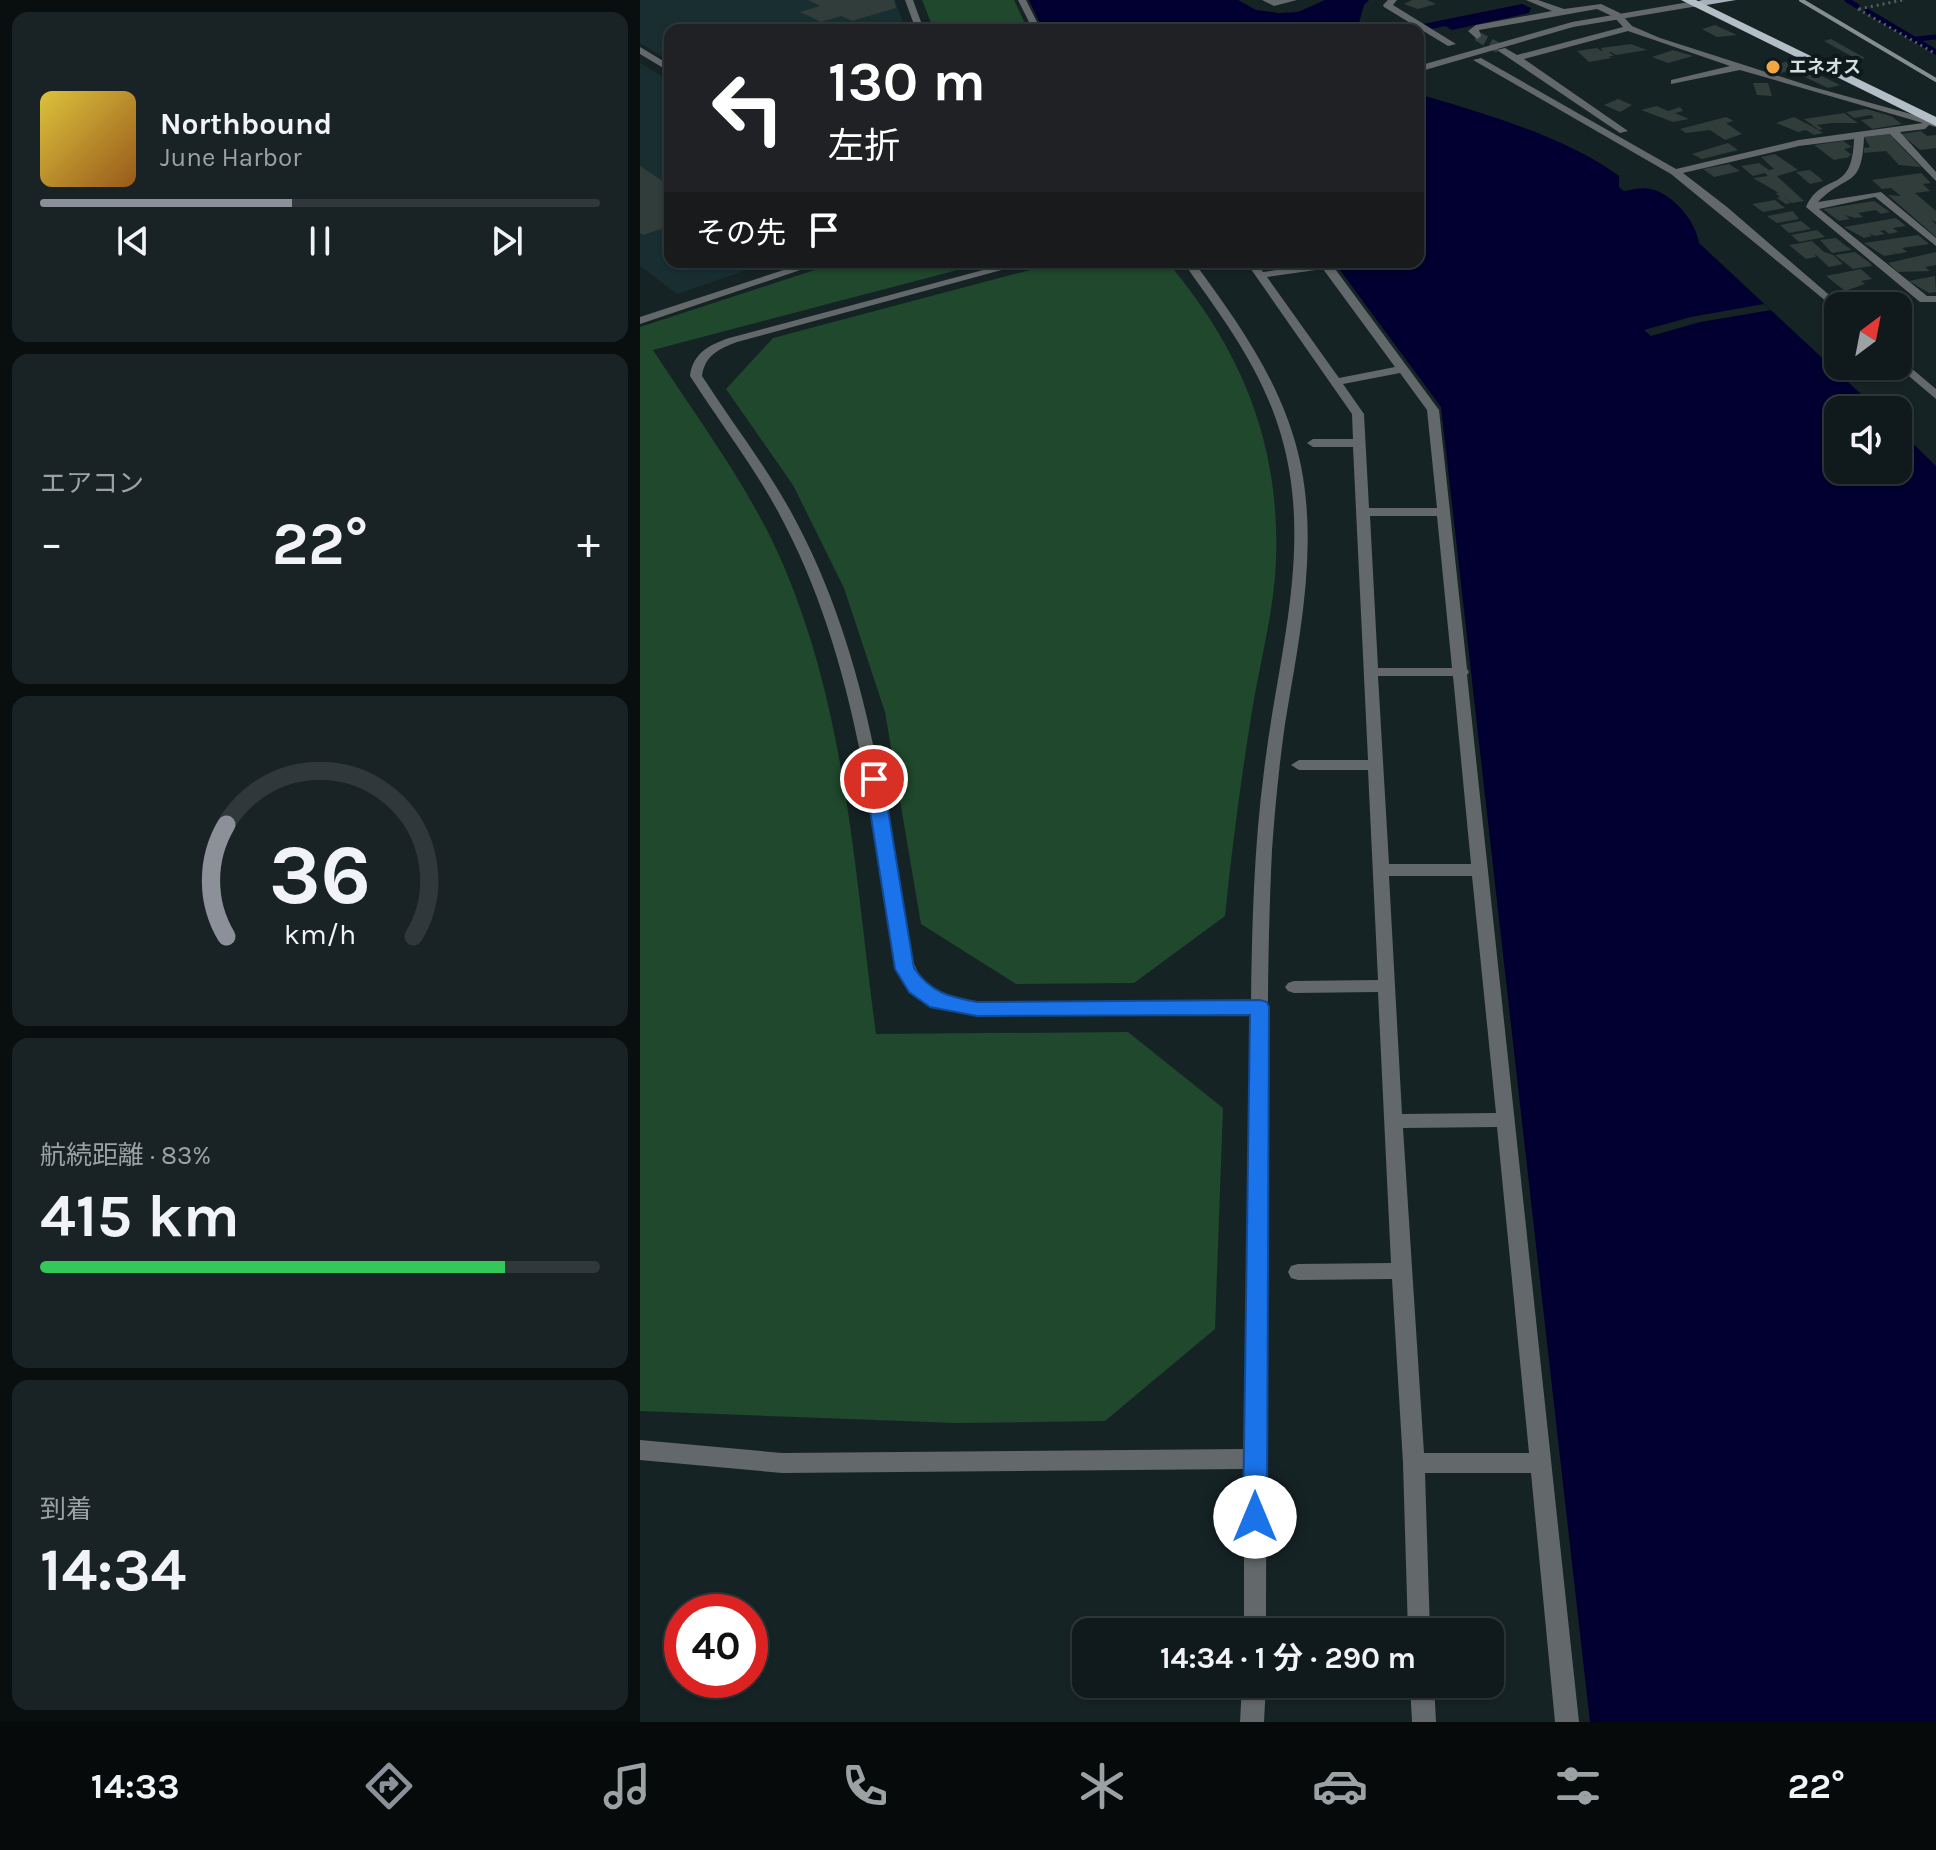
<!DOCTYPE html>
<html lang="ja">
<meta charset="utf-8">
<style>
:root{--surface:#101a1c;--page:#192325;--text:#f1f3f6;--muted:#9ca1a3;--line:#30383b;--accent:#8c9099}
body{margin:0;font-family:Karla,"Noto Sans JP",sans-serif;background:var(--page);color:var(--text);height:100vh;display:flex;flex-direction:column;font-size:30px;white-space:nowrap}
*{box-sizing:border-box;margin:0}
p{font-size:26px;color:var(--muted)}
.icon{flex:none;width:44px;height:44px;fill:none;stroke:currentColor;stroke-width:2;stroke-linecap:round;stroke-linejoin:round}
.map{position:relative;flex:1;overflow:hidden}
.side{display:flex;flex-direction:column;gap:12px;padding:12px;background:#090e0f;width:640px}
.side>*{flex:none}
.top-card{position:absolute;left:24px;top:24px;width:760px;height:244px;border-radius:16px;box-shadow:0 2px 6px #0004,0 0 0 2px var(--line);background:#202124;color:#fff;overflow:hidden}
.needle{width:52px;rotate:32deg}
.tools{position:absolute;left:1184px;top:292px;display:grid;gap:16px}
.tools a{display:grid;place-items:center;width:88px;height:88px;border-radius:16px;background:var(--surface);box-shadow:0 2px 6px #0004,0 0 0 2px var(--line);font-size:40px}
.speed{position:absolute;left:24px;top:1594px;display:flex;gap:16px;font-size:40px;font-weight:700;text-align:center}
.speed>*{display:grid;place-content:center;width:104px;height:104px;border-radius:50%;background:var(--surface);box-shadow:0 2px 6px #0004,0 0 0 2px var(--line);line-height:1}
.speed .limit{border:12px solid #d22;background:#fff;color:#111}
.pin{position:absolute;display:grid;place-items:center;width:68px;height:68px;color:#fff;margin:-34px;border:4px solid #fff;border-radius:50%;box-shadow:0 2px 8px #0007}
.me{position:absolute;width:88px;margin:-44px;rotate:0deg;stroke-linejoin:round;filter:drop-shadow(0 0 6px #0008)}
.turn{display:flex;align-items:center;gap:28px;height:168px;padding:0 32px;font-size:36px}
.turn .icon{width:104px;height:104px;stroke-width:2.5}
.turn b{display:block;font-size:56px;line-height:68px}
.then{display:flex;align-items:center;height:76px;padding:0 32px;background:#0003;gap:16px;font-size:30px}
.big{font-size:60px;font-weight:700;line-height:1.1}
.side .tile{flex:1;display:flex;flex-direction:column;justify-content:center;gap:12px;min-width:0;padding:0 28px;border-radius:16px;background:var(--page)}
.side .dial{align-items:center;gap:0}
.dial svg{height:208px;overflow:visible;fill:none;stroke:var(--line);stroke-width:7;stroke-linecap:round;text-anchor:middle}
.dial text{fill:var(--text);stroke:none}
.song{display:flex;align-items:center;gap:24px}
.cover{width:96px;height:96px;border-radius:12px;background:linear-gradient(135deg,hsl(50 70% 55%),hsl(30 70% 35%))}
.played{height:8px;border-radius:4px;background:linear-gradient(90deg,var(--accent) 45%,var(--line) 45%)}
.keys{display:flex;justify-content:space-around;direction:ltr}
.heat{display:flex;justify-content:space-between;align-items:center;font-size:44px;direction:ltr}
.charge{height:12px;border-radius:6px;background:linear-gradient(90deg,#34c759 83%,var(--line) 0)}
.trip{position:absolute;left:432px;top:1618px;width:432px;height:80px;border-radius:16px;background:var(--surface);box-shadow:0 2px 6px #0004,0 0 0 2px var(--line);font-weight:700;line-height:80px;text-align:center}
.tab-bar{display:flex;height:128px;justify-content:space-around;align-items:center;background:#060a0b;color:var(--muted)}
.tab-bar .icon{width:56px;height:56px}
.tab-bar .selected{color:var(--accent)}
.tab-bar b{font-size:36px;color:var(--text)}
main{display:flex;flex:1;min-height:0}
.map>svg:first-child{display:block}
.built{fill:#182e31}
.green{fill:#1f482c}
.water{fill:#010030}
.pier{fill:#162325}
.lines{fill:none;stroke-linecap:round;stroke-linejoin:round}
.stream{stroke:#010030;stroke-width:5}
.building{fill:#303d3a}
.minor-tunnel{stroke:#333f41;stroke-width:10;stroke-dasharray:10 5;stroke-linecap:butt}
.path{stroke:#545f61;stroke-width:3;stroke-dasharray:2 4;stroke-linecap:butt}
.pedestrian{fill:#63686b;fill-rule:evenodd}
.minor{fill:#63686b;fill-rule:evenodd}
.tertiary{fill:#63686b;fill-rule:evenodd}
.primary{fill:#a6b0b7;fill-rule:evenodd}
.trunk{fill:#b4bec6;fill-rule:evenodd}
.rail{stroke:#858f90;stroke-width:4}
.route{fill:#1a73e8;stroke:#114b97;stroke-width:2}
.poi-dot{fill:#f2a542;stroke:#0d191b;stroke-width:3}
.labels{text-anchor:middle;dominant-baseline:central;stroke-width:8;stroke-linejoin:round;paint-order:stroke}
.far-poi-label{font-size:18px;font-weight:bold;fill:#d5ddde;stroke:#0d191b;text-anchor:start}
</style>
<main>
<section class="side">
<div class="tile">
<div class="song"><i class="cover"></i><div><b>Northbound</b><p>June Harbor</p></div></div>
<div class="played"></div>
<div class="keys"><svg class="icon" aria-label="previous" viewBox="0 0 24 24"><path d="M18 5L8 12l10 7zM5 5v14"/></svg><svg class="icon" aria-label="pause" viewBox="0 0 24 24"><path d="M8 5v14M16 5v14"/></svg><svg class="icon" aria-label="next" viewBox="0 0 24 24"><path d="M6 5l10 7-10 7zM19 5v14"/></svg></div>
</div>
<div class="tile"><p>エアコン</p>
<div class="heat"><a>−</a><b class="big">22°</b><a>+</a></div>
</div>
<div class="tile dial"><svg viewBox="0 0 100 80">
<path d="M14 69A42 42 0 1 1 86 69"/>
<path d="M14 69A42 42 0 0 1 14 26" stroke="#8c9099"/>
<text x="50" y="56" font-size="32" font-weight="700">36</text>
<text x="50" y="72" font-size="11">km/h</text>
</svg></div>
<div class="tile"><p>航続距離 · 83%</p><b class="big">415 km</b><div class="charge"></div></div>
<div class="tile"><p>到着</p><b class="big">14:34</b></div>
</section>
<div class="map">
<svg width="1296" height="1722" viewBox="0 0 1296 1722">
<rect width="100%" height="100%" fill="#162325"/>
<path class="built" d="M0 0H255L266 30H30V61L0 43Z
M0 63 30 81V262H130L37 294 0 266Z"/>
<path class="green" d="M282 0H374L388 30H294Z
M199 262H348L13 350C59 421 112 490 145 569 207 716 215 877 236 1034L488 1032 583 1108 575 1329 465 1421 316 1423 0 1411V327Z
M420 262H474L534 270C605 357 640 448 636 561 634 611 620 662 612 711 601 779 592 847 585 916L494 983 376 984 281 924 245 712 204 588 153 485 86 389 133 338Z"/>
<path class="water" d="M389 0H598L616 10 639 13 658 12 685 0H729L724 5 717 30H403Z
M882 4 891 8 889 13 812 30 805 26 778 32 753 30Z
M778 94C840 112 927 137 979 176V187L984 191C992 190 1002 187 1010 189 1032 193 1056 221 1059 243L1238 410H1198V470H1258V429L1296 466V1722H950L801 407 694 262H778Z"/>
<path class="pier" d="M1124 304 1131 310 1060 322 1011 336 1004 330 1051 317Z"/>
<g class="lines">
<path class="stream" d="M1207 0 1217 6
M1227 11 1296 52
M1277 39 1296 37"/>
</g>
<path class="building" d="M168 0H254L256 8 212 21 201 16 181 22 160 12 180 6Z
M772 0H787L796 4 778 9 764 4Z
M1075 25 1097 35 1077 37 1062 29Z
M1191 39 1225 58 1218 60 1184 41Z
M991 44 1007 50 976 55 971 52H969L974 56H969L971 58 949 62 937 51 957 48 963 52 961 48Z
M1033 50 1053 56 1028 63 1012 57Z
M1150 61 1163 67 1200 85 1188 88 1150 70 1138 74 1126 67Z
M1113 83H1128L1132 96 1117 95Z
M978 99 992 105 980 112 964 105Z
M1017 106 1028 111 1040 107 1043 111 1035 113 1049 119 1033 122 1001 110Z
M1226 109 1251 116 1262 124 1232 129 1221 120 1234 118 1231 115 1214 118 1206 112Z
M1204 113 1218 123H1192L1177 125 1183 129 1179 130 1164 119Z
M1086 117 1094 121 1086 123 1102 134 1085 140 1070 130 1046 133 1040 129Z
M1154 117 1173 127 1183 133 1174 135 1166 130 1158 132 1136 123Z
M1281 131 1287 136 1296 135V148L1280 150 1261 134Z
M1251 134 1255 140 1281 167 1259 165 1246 151 1224 153V148L1230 147 1224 137Z
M1203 141 1212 147 1204 149 1212 155 1208 156 1210 157 1194 160 1174 145Z
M1088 143 1098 150 1062 159 1052 154Z
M1135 154 1158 170 1137 176 1164 201 1152 203 1143 196 1151 203 1146 204 1137 198 1140 197 1135 193H1139L1113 178 1128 176 1125 173 1113 176 1101 166 1119 163 1129 170 1134 169 1121 157Z
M1089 164 1100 171 1074 177 1063 169Z
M0 166 30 186V226L3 235 0 233Z
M1170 170 1180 178 1183 181 1170 184 1156 172Z
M1281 173 1291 183 1283 184 1290 191 1275 193 1296 211V222L1291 220 1296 224V237L1248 195 1261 196 1251 188 1242 189 1232 180Z
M1135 200 1145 208 1123 212 1112 204Z
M1234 201 1250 212 1241 214 1236 210 1218 213 1223 217 1215 218 1205 215 1210 219 1199 221 1183 209Z
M1153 211 1159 219 1137 223 1127 216Z
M1256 218 1266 226 1253 228 1258 232 1249 234 1244 230 1240 231 1245 234 1235 236 1228 233 1232 236 1224 238 1204 227Z
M1161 221 1171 229 1149 233 1140 225Z
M1177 230 1185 237 1159 242 1151 235Z
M1278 235 1289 244 1262 248 1267 252 1257 254 1250 250 1256 254 1244 256 1224 243Z
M1196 238 1206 246 1212 250 1192 253 1180 240Z
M1172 241 1184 252 1193 255 1203 264 1189 267 1175 254 1176 257 1166 259 1149 245Z
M1215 252 1230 263 1232 266 1213 269 1195 255Z
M1296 252V265L1285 267 1290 271 1258 272 1248 263Z
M1221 269 1232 279 1221 281 1225 284 1205 291 1186 276Z
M1295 276 1296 292 1289 293 1269 281Z"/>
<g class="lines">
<path class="minor-tunnel" d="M837 36 862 50"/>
<path class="path" d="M1218 9 1296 54
M1219 9 1263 0"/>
<path class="pedestrian" d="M378 0H386L401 30H393Z
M606 262H616L623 272 690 262 799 410 827 669 829 672 827 675 939 1722H915L891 1473H785L790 1632H768L763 1463 752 1279 658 1280 651 1278 648 1272 651 1266 658 1264 751 1263 738 992 654 993 648 991 645 987 648 983 654 981 738 980 728 770H659L651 765 659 760H728L713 447H673L667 443 673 439H713L712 414ZM683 269 755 367 699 378 627 277ZM760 373 787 410 797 508H729L724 414 703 384ZM730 516H797L812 668H738ZM738 676H813L831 864H749ZM749 876H832L856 1113 762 1114ZM857 1127 889 1453H784L763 1128Z
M770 1684H794L796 1722H772Z"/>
<path class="minor" d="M622 0H657L634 6Z
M748 0H757L753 5 816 44 808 46 744 7 743 5Z
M886 0H898L924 9 961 4 980 13 992 26 1020 38 1173 87 1296 121V127L1289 125 1285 129 1260 132 1296 172V181L1250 134 1224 137C1222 190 1207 172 1178 202L1241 192 1296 238V246L1235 197 1179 209 1287 296H1296V302H1280L1166 207C1183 170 1212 197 1214 139L1159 146 1043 173 1087 207 1202 306H1198V311L1031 174 833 60 841 58 1036 169 1159 140 1283 123 1100 70 1031 84V80L1090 66 988 31 884 59 988 131 980 133 857 50 865 48 877 55 983 27 974 17 957 9 839 30 841 36 837 39 828 31 836 25 912 11Z
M1258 357 1296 389V399L1257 366Z"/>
<path class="tertiary" d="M265 0H273L284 30H276Z
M1055 1 1059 4 1058 6 933 27 778 72V66L932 22Z
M0 47 30 65V72L0 54Z
M168 262H184L0 324V317Z
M373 262H391L97 342C79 349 65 355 62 376 94 426 131 472 158 525 226 655 245 800 267 943 279 986 293 997 337 1003L611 1001C612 924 614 847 624 771 637 659 674 547 641 435 622 369 582 317 543 262H554C600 325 645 387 661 466 678 552 659 639 645 724 639 766 635 808 632 850 626 970 628 1089 628 1209 628 1350 626 1491 626 1632H604V1469L142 1473 0 1460V1440L142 1453 605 1449 611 1014 337 1015C285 1008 265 995 251 943 230 800 212 655 145 525 119 473 82 426 50 376 53 353 69 345 89 338Z
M602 1684H626L624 1722H600Z"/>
<path class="primary" d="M1096 0 1055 7 1050 4 1062 0Z"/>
<path class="trunk" d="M1041 0H1056L1296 117V126Z"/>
<path class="rail" d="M1161 0 1296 80"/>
</g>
<path class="route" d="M234 773 243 779 274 968C291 993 310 997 337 1002L620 1000 627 1002 629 1007 627 1517 624 1525 615 1528 607 1525 603 1517 610 1015 337 1016 290 1007 269 992 255 969 225 779Z"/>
<circle class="poi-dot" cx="1133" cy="67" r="8"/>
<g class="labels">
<g class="far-poi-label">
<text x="1149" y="67">エネオス</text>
</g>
</g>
</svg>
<div class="tools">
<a><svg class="needle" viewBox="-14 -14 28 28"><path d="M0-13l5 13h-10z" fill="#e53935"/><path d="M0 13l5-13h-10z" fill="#9ca1a3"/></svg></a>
<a><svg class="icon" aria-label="sound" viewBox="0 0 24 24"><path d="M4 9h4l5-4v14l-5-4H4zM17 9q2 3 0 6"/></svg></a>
</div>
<div class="speed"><div class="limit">40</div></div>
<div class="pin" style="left:234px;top:779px;background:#d93025"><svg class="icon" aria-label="arrive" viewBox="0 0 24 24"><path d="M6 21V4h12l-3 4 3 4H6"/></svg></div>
<svg class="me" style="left:615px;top:1517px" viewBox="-20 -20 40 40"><circle r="19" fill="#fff"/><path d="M0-13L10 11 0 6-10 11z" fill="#1a73e8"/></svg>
<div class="trip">14:34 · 1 分 · 290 m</div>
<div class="top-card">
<div class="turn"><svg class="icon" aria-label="left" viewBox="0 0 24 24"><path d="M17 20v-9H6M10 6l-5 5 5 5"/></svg><div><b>130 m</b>左折</div></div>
<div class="then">その先<svg class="icon" aria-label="arrive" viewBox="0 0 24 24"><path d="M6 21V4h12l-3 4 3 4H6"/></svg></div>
</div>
</div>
</main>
<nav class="tab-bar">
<b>14:33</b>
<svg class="icon selected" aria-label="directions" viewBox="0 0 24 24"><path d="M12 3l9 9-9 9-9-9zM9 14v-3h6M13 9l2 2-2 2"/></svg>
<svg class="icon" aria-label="music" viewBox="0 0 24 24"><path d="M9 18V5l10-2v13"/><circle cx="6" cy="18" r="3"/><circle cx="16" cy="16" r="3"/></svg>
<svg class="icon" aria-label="phone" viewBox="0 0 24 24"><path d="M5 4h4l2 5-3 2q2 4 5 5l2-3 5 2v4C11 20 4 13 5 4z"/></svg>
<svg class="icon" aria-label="climate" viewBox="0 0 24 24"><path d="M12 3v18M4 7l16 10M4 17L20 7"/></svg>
<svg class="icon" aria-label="car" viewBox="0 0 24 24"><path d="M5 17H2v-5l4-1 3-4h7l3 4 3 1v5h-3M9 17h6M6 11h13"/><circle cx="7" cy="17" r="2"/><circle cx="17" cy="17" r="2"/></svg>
<svg class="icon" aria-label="filters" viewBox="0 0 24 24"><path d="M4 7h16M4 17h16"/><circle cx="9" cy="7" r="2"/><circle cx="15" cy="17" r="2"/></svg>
<b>22°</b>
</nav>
